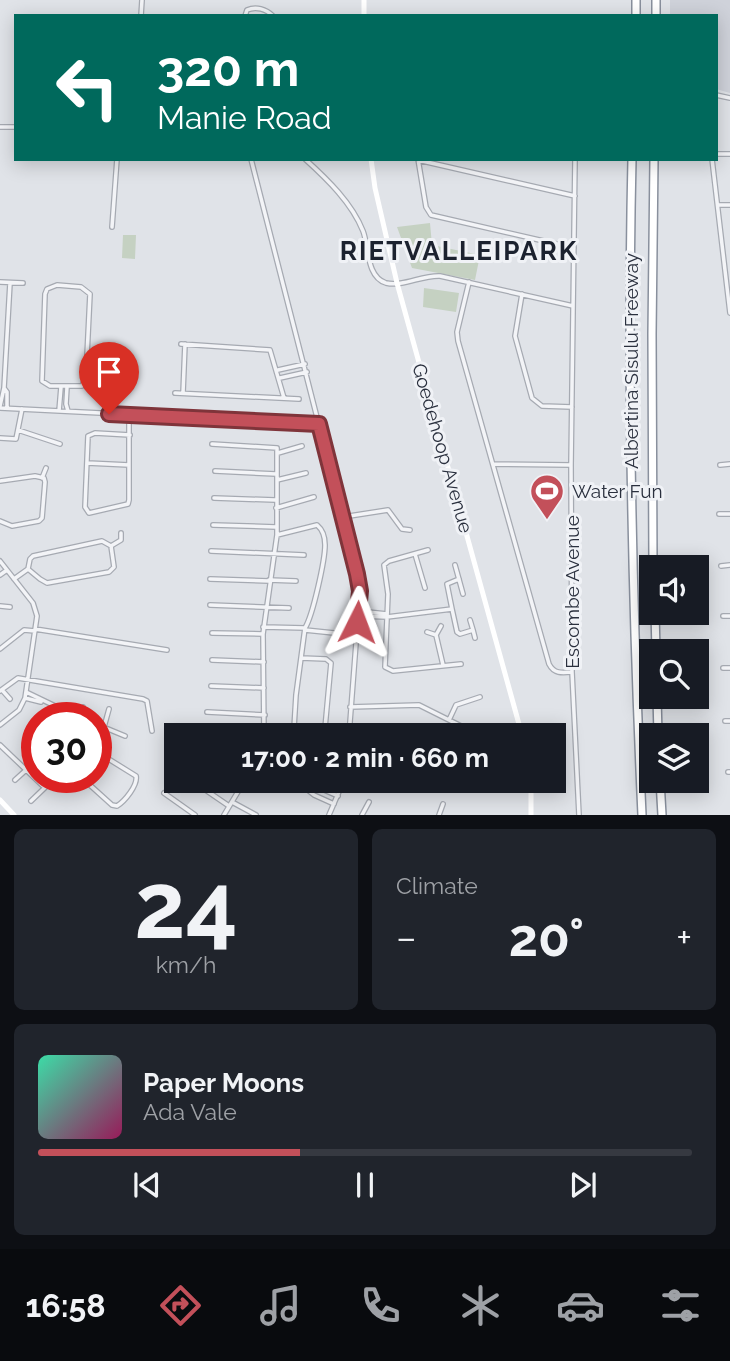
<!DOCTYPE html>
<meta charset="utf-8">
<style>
:root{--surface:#171b24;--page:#20242c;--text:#f1f3f6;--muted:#9ea1a6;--line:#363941;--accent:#c3505a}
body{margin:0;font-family:Raleway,sans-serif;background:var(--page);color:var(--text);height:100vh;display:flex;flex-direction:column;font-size:26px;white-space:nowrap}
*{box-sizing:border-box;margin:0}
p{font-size:23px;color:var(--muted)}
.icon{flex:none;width:38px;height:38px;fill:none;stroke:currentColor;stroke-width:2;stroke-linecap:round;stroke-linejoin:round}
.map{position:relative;height:815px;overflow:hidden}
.panel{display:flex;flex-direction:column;gap:14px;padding:14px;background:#0d0f14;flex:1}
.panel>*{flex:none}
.guide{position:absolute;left:14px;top:14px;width:704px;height:147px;border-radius:0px;box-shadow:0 4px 18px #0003;background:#00695c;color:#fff;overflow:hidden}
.tools{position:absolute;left:639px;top:555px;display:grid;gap:14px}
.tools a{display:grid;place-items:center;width:70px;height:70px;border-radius:0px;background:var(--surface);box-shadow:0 4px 18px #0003;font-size:35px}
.speed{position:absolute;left:21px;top:702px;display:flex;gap:14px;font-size:35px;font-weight:700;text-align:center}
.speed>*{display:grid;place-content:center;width:91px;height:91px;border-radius:50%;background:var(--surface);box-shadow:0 4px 18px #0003;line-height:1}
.speed .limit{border:10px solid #d22;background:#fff;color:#111}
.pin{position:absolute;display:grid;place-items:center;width:60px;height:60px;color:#fff;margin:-72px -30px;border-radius:50% 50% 50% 0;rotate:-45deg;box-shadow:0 0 7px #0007}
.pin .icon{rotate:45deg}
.me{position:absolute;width:77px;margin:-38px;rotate:3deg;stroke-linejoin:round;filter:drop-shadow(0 0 5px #0008)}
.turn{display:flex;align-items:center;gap:24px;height:147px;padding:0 28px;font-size:32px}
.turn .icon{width:91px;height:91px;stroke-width:2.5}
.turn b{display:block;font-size:49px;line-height:60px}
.big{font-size:52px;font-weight:700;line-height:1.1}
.panel .tile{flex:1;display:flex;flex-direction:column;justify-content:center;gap:10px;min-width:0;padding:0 24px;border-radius:10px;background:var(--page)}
.panel .dial{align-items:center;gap:0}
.dial b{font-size:91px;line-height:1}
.song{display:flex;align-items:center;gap:21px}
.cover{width:84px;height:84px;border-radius:10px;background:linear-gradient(135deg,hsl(160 70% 55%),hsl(330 70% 35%))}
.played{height:7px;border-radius:4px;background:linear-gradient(90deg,var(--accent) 40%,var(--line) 40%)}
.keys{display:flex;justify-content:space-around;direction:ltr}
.heat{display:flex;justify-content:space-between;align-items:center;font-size:38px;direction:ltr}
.panel .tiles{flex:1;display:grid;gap:14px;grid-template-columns:1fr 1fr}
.tile:last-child{grid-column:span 2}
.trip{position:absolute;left:164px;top:723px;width:402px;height:70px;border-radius:0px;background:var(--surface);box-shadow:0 4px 18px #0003;font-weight:700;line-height:70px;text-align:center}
.tab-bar{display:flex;height:112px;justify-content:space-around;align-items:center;background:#090b0e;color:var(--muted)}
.tab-bar .icon{width:49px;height:49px}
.tab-bar .on{color:var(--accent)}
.tab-bar b{font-size:32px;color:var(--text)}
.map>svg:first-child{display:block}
.built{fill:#cfd2da}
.green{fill:#c5d1c2}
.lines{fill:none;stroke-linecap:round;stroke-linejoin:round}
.street-casing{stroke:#a6aab2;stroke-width:6}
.highway-casing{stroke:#89909d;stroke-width:10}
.street{stroke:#f3f4f7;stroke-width:3.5}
.secondary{stroke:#fff;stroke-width:5}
.highway{stroke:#fff;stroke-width:7}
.route-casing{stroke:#7f343a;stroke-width:18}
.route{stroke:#c3505a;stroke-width:12}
.labels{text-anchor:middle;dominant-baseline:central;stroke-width:6;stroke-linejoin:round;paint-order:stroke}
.street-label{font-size:19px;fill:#2a303e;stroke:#f0f2f6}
.poi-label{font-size:19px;fill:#2a303e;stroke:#f0f2f6;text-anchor:start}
.district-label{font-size:26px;font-weight:bold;letter-spacing:2px;fill:#1c222f;stroke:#f0f2f6}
</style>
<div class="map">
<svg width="730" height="815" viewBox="0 0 730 815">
<rect width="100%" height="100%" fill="#e0e3e8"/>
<path class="built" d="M670 0H730V93L716 89V16H670Z"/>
<path class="green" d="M430 223 432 245 480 255 475 280 412 268 397 227Z
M123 235H136L135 259 122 258Z
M424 288 459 293 456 312 423 307Z"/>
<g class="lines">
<g class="street-casing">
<path id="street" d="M141 16 142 0
M245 16 247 10C256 6 266 9 273 16
M716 95 730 98
M0 127H16
M716 154H730
M251 159 357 574 360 591 349 735
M305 159C327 179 352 203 363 231 369 246 366 277 386 283 403 287 422 275 440 276L573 306
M418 159 426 207 431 215 574 248
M575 159 571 465 572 672 579 815
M712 159 730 313
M418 160 575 196
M718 205H730
M112 227 117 159
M0 282 23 283
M469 282 457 332 458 341 549 664C554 674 562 673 572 672
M57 285 81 287 90 294 86 376 82 386H50L42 381 45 294 47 289Z
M522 294 515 336 532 398 542 406 572 407
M181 344 270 350 284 398
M278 370 305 364
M280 378 307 372
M67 387 66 404 68 411
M175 393 299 399
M183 393 185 344
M0 406 4 388
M0 408 319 424
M7 408V392L4 388 10 283
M59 411 61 387
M129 415V500L128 504 89 513 85 507 88 436 95 433 130 435
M18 430 60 444
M0 438 16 439 22 409
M212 444 277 448V535L263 634 264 735
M278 453 302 446
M87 463 129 465
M493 464 571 465
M720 465 730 464
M215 471 276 474
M42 478 46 468
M277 480 306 473
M0 481 35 476 44 478 45 482 42 518 39 521 12 526 0 521
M214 498 275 500
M276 508 314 497
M719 514H730
M343 517 388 510 402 529 410 530
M213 525 276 527
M111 546 121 540V533
M428 550 389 561 384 565 388 594 385 667 393 671 461 664
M211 551 304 555
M415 554 425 588
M0 561 33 603 37 616 25 698 19 710 0 725
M455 565 463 594
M721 566 730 565
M28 569 40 579 47 583 109 572 114 567 111 546
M0 575 7 570
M14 579 28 569 30 559 33 556 102 541 111 546
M210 579 269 581
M269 580 296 581
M210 605 289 608
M0 606 10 607
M452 609 447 584 459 579
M358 611 387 614
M358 616 387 617 452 609 457 632 460 634 473 630 475 638
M723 616H730
M470 620 473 630
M263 627 305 628C313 615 325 560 325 545 325 537 323 530 317 525L277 535
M35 629 167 650
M305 630 334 633
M427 632 436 635 443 665
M212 633 263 634
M436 635 441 626
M0 649 24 630 35 631
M212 660 264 662
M723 668H730
M211 686 264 688
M2 690 10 699
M0 691 18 678 143 699 147 701 152 731
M26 692 80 718
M25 698 41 702
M350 707 419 705 479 735
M207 712 265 715
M80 718 83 707
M449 720 456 705 480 697
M725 721H730
M96 724 125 736
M104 727 109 709
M265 728H325L331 663 326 659 301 658
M294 728 296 695 305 628
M0 745 44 787
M728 772H730
M81 777 112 805 117 806C125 801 138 785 136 776L107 758 100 759 96 764
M15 780 26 770
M191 780 229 806
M295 780 314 795 334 804
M301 780 338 796
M164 793 195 815
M31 801 56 777
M232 802 256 815
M224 815 245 780
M329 815 344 780
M362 815 369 802
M439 815 443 804"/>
</g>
<g class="highway-casing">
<path id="highway" d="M636 16V0
M656 16V0
M632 159C627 378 632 597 642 815
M653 567 652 334 654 159
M655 612 656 651
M657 696 658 735
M660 780 662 815"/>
</g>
<use href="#street" class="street"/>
<path class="secondary" d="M364 0V16
M371 159 375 188 397 283 522 735
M531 780V815
M0 800 14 815"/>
<use href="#highway" class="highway"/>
</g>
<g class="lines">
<g class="route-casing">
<path id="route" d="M109 414 319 424 357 574 360 591 357 622"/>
</g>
<use href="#route" class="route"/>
</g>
<defs>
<g id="stadium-pin" transform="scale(1.75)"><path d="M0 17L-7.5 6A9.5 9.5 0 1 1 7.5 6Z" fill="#c3505a" stroke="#f0f2f6"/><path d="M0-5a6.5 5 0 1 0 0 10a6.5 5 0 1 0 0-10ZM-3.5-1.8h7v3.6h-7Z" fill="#fff"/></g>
</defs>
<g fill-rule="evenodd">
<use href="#stadium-pin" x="547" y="491"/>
</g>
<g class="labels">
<g class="street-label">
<text transform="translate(631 361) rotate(-90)">Albertina Sisulu Freeway</text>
<text transform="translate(443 448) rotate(74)">Goedehoop Avenue</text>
<text transform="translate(572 592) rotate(-90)">Escombe Avenue</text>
</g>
<g class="poi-label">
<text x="572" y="491">Water Fun</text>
</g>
<g class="district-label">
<text x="459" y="251">RIETVALLEIPARK</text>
</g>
</g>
</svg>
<div class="tools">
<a><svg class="icon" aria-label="sound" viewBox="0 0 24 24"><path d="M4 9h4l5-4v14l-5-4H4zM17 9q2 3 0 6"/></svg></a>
<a><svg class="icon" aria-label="search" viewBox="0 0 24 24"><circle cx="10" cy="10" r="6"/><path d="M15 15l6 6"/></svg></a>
<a><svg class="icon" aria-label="layers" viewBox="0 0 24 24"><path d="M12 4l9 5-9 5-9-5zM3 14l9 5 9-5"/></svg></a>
</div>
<div class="speed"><div class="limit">30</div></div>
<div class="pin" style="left:109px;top:414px;background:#d93025"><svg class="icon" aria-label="arrive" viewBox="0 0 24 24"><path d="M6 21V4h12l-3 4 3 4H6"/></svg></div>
<svg class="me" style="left:357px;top:622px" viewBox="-20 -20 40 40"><path d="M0-17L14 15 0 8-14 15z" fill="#c3505a" stroke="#fff" stroke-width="4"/></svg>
<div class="trip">17:00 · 2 min · 660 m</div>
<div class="guide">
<div class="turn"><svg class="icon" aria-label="left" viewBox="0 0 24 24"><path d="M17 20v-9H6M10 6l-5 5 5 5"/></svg><div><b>320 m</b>Manie Road</div></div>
</div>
</div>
<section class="panel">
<div class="tiles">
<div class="tile dial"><b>24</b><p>km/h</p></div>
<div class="tile"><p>Climate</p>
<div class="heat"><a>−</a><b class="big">20°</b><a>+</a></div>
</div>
<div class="tile">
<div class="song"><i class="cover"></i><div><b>Paper Moons</b><p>Ada Vale</p></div></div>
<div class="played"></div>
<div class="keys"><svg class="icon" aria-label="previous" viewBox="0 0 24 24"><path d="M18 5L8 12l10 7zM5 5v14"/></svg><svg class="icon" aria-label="pause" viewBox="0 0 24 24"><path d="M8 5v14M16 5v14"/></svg><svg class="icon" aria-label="next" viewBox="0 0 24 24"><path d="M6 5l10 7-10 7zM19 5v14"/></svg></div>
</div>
</div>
</section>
<nav class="tab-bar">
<b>16:58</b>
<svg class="icon on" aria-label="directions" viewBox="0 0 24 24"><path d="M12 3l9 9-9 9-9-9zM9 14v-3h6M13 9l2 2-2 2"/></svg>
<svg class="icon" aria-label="music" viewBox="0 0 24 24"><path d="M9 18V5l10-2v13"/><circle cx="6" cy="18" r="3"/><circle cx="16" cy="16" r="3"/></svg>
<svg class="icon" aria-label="phone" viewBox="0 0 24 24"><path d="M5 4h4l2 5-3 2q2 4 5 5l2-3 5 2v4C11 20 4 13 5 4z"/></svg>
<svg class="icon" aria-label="climate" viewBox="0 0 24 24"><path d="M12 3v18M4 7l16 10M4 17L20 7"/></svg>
<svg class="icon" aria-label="car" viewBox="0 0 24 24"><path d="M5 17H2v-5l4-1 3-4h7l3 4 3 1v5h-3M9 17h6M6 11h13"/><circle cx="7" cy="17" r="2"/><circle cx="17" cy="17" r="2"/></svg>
<svg class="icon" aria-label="filters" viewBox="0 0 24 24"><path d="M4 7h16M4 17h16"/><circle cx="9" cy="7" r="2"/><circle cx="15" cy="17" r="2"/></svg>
</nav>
